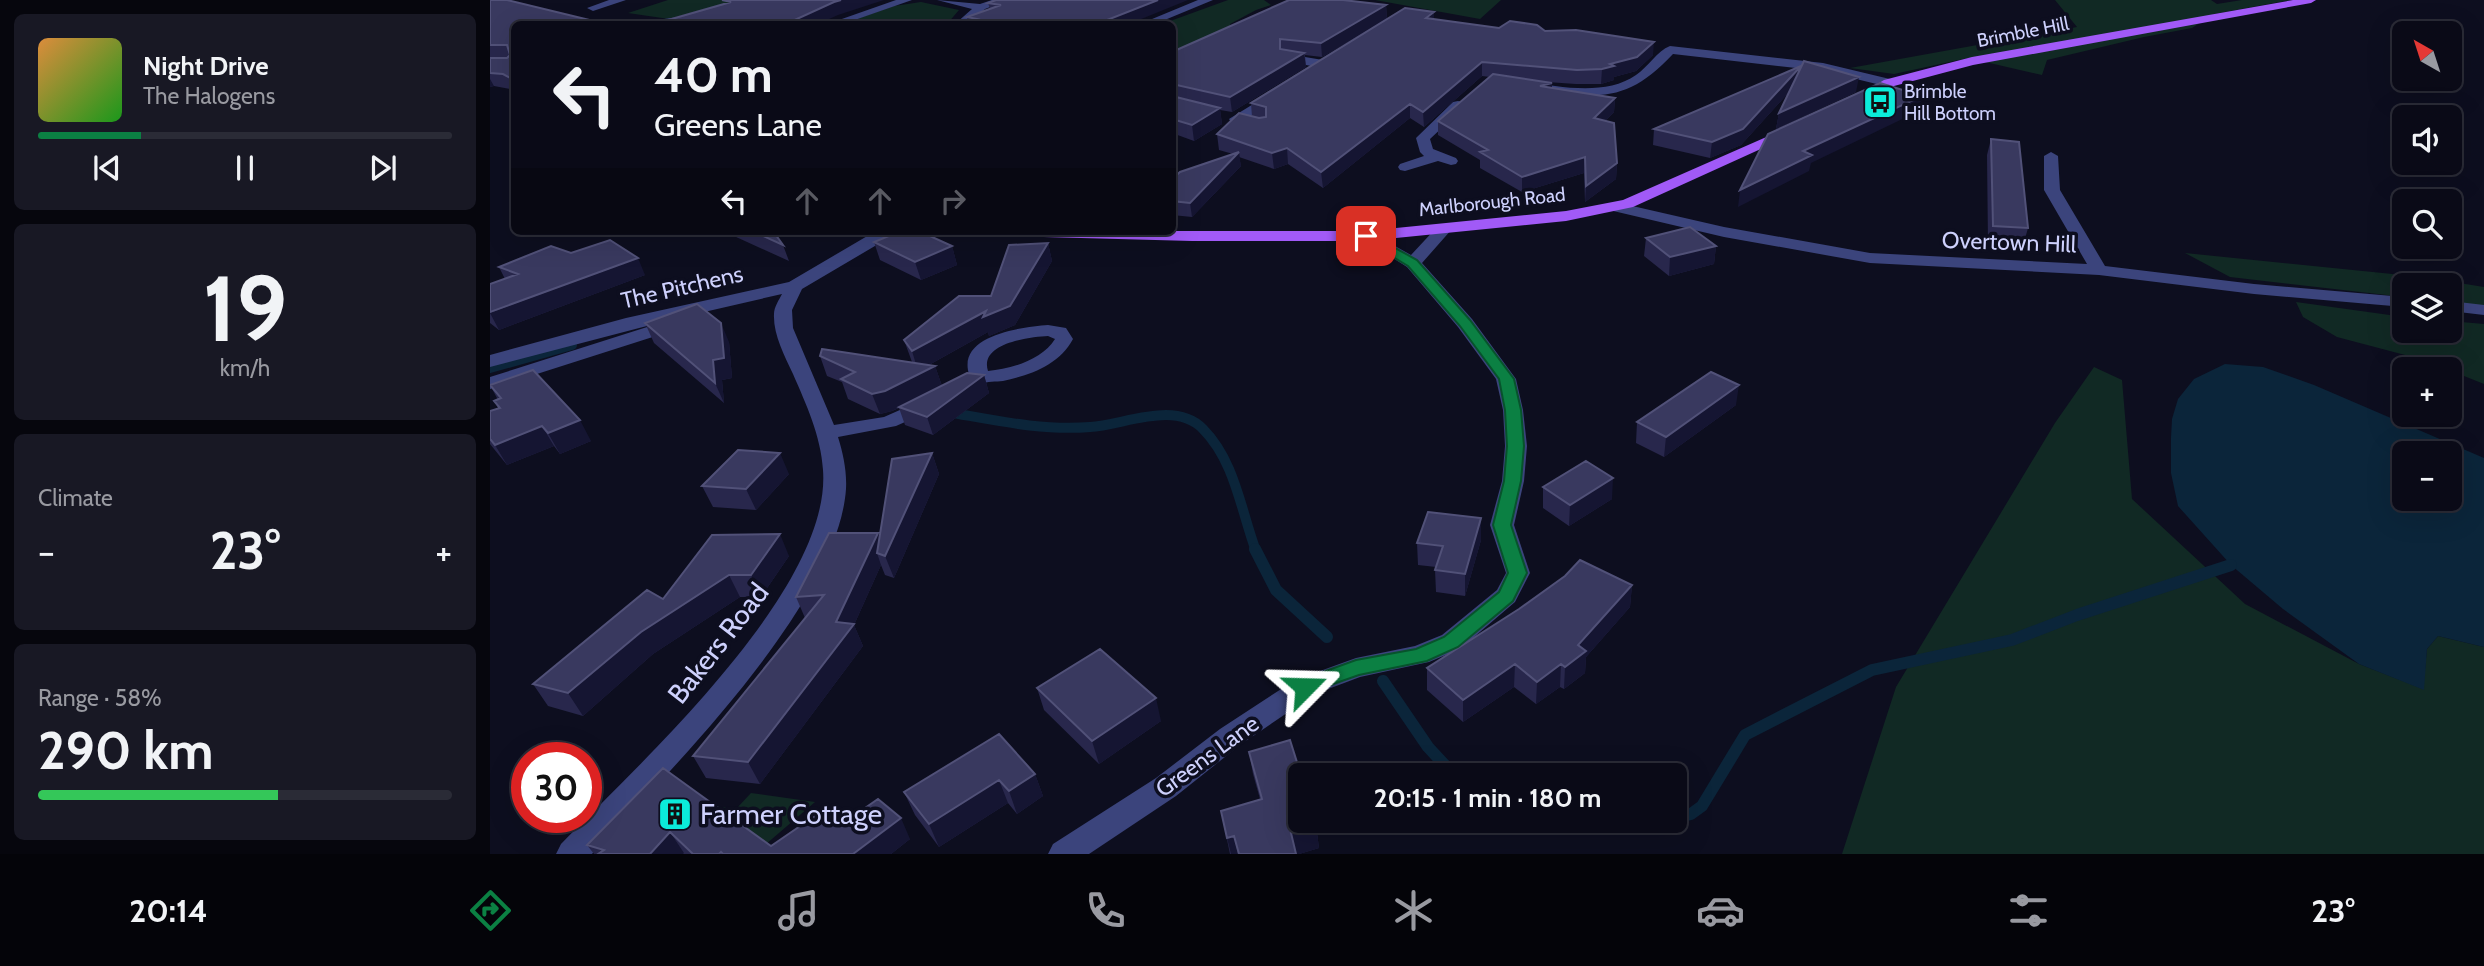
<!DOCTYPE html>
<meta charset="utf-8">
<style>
:root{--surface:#0a0a17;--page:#181824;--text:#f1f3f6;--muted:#999aa1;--line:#2a2b36;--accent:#0b8043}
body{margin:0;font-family:Cabin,sans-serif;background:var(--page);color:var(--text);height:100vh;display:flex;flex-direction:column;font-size:26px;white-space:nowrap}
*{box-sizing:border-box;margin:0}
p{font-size:23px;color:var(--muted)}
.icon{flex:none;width:38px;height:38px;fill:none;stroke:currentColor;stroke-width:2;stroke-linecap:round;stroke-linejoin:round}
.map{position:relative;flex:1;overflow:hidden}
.panel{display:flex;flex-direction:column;gap:14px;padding:14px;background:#06060d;width:490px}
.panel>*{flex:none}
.hud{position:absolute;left:21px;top:21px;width:665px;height:214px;border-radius:10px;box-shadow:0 7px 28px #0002,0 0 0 2px var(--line);background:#0a0a17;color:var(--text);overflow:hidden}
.needle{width:46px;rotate:321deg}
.controls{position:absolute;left:1902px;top:21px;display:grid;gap:14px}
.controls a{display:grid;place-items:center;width:70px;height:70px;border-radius:10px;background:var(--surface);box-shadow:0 7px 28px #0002,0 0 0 2px var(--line);font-size:35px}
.speed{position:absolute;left:21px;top:742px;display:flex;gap:14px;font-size:35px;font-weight:700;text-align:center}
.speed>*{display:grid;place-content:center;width:91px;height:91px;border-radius:50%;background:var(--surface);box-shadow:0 7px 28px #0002,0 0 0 2px var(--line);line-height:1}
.speed .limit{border:10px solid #d22;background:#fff;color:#111}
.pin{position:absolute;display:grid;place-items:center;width:60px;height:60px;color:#fff;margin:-30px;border-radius:14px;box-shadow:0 4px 10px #0006}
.me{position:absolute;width:77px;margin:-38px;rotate:68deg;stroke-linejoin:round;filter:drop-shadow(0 0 5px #0008)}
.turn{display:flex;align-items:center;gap:24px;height:147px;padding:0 28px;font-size:32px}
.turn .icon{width:91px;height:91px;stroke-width:2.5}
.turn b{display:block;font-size:49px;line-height:60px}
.lanes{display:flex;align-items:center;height:66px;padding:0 28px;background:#0003;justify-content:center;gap:35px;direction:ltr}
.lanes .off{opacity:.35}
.big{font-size:52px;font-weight:800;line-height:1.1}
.panel .card{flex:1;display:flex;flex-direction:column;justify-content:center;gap:10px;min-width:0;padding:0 24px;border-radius:10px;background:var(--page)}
.panel .dial{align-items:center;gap:0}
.dial b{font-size:91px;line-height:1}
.song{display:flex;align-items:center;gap:21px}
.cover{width:84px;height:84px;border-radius:10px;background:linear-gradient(135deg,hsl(30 70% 55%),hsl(120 70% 35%))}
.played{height:7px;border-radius:4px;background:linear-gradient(90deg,var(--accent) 25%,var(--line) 25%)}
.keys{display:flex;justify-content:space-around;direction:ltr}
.heat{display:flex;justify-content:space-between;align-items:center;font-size:38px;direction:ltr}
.charge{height:10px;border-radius:5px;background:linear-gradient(90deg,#34c759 58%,var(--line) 0)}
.trip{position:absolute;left:798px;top:763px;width:399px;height:70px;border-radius:10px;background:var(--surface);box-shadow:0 7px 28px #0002,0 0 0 2px var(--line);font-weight:800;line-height:70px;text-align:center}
.dock{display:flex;height:112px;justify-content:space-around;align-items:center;background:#040409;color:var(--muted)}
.dock .icon{width:49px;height:49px}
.dock .selected{color:var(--accent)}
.dock b{font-size:32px;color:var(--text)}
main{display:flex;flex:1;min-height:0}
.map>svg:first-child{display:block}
.green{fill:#112924}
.water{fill:#0b253a;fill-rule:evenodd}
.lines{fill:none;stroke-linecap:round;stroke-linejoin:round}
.stream-far1{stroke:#0b253a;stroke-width:10}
.stream{stroke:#0b253a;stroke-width:12}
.minor{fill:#3b447c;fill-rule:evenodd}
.major{fill:#a15af7;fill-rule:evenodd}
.wall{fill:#28274c}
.shaded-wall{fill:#151532}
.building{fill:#39395f;stroke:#515178;stroke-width:2}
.route{fill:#0b8043;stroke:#07532c;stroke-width:2}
.labels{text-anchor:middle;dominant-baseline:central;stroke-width:7;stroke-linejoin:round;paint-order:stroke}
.far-street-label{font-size:19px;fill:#ced1fd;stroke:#0d0e1f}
.far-poi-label{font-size:19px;fill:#ced1fd;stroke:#0d0e1f;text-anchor:start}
.street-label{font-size:23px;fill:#ced1fd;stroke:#0d0e1f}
.near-street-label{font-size:28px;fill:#ced1fd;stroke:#0d0e1f}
.near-poi-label{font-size:28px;fill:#ced1fd;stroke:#0d0e1f;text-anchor:start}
</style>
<main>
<section class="panel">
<div class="card">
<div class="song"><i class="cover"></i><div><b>Night Drive</b><p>The Halogens</p></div></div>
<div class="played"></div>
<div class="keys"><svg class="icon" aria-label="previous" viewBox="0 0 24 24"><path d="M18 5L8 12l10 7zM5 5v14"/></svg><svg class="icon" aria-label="pause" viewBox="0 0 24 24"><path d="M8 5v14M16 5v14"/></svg><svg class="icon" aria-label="next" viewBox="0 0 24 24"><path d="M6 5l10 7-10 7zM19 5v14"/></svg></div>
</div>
<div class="card dial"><b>19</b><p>km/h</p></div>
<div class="card"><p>Climate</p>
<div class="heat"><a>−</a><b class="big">23°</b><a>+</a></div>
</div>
<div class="card"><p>Range · 58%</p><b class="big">290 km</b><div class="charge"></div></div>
</section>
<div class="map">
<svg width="1994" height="854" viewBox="0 0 1994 854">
<rect width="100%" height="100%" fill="#0d0e1f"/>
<path class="green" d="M178 0H248L179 19 138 13Z
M738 0H774L781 5 766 10 740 24 741 28 693 49 683 50 682 24H672Z
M885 0H1011L990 19Z
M1565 0H1721L1727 4 1752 0H1801L1724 14 1702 28 1654 37 1557 60 1552 75 1478 58 1404 74 1360 68 1587 27Z
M431 2 469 10 457 24H352L404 6Z
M1695 253 1932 277 1994 287V306L1960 302V285H1914V297L1740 277Z
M1806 302 1914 317V331H1960V321L1994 324V384L1934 360 1847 337 1813 317Z
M1604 367 1632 380 1642 499 1755 604 1869 664 1933 689 1937 649 1948 636 1994 647V854H1352L1406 687 1565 423Z
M261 793 325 802 275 845 224 806 246 809Z"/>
<path class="water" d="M1735 364 1773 367 1824 385 1994 458V647L1948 636 1937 649 1934 690 1869 664 1793 609 1741 565 1688 506 1681 473V438L1682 419 1688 399 1704 379ZM1914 453H1960V499H1914Z"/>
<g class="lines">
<path class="stream-far1" d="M0 368 82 345
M457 412C504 420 552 431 600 427 634 425 685 400 713 429 745 461 751 511 766 551"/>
<path class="stream" d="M765 549 786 590 837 637
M893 681 938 747 964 775
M1185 818 1201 814 1212 806 1255 735 1382 670 1522 640 1587 615 1741 565
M1099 821H1158"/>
<path class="minor" d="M119 0H136L103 11 97 8Z
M406 0H422L359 22 349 20Z
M447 0 490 4 502 0H518L495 9 477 24H465L482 9Z
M708 0H723L665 24H650Z
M195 16 201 19 199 21 154 24 160 21Z
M118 19 130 22 132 24H114V20Z
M1180 46 1333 63 1404 80 1405 83 1399 87 1333 71 1183 54C1145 94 1122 99 1068 94 1056 93 1039 93 1031 86L1037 82C1071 87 1116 96 1146 75 1158 67 1167 51 1180 46Z
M797 54 833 60 839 64 833 68 793 61 791 58Z
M786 90 791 91V97L751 122H741L739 119Z
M968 101 973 102V108L940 139 943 149 966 158 968 161 966 164 961 165 948 161 915 171 910 170 908 167 910 164 934 156 930 152 926 138 963 102Z
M1561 152 1568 156 1570 190 1615 266 1764 284 1914 297V307L1764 294 1609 275 1380 263 1234 237 1119 210 1117 207 1125 202 1234 227 1380 253 1597 264 1554 190V156Z
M954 224 962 229 932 263 982 319 1026 379 1033 410 1037 446 1034 481 1024 525 1040 573 1025 602 970 649 939 662 870 677 825 694 750 745 686 796 599 854H558L563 844 666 778 730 729 805 680 866 658 925 646 952 635 1007 590 1016 573 1000 525 1012 481 1015 446 1013 410 1006 379 968 327 917 267 868 236 876 231 882 233 921 255 948 226Z
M399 231H429L427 234 390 243 312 289 302 310 303 328 344 425 394 417 428 402H442L445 406 442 410 406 426 348 437C353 453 357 471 356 489 348 604 180 771 102 854H66L71 844C150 763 342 589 333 470 331 436 316 404 303 374 294 355 283 334 284 314 284 307 289 300 292 294L188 318 196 323 194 327 0 389V377L176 321 0 367V355L136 318 299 282 379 235Z
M1960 301 1994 305V315L1960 311Z
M558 325 576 328 583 339C569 365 541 375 513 381 506 382 497 381 491 384 479 388 473 397 460 393L457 389 479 374C467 335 532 327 558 325ZM558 336 565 339C552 360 521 369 498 371 489 343 540 337 558 336Z"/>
<path class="major" d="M1803 0H1826L1821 3 1483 65 1404 86 1375 102 1370 103 1363 99 1394 80 1482 57Z
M1299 127 1306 131 1304 134 1143 207 1076 221 876 241H702L520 236 512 231H876L1076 211 1133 200Z"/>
</g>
<path class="wall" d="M0 0 24 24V91L20 89 4 86 0 87Z
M498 3 639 24 478 22 477 17 500 9Z
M896 5 897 19 832 57 815 55 816 67 742 112 730 110 732 124 704 141 682 133V52Z
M944 19 1009 28 1055 31 1163 55 1146 71 1124 77V80L1111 84H1086L1057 82 1062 83V88L1125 98 1124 112 1115 121 1127 163 1126 179 1095 202 1094 173 1032 192 990 168V160L948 135V121L1000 77 992 76 934 127 920 118 833 188 798 164 784 169 749 157 751 166 702 217 682 215V179L743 154 729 150 727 134 762 117 761 103Z
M1311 68 1366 92 1286 129 1289 113 1300 91 1251 145 1220 158 1163 145 1164 129Z
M1501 139 1538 228 1533 246 1498 244 1497 155Z
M233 231H283L293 245 299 261Z
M1156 238 1226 246 1224 264 1179 276 1154 256Z
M384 242 462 246 467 265 431 280 390 260Z
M558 243 562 261 525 325 499 336 498 332 439 365 445 366 452 386 494 375 499 393 443 435 415 425 409 408 402 411 390 414 358 399 352 382 337 376 330 356 422 362 414 340 501 296Z
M81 253 155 275 9 330 0 323V284L15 279 9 267Z
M155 323 239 342 242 378 232 380 234 403 164 343Z
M0 385 101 441 70 454 64 446 17 465 0 444V411L8 408 4 401 8 400Z
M1246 405 1174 457 1146 443 1147 422Z
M442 453 449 474 404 578 395 575 391 565 364 625 373 646 270 784 216 778 203 756 315 618 306 597 388 533 389 536Z
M299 474 266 510 223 507 212 486Z
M1053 487 1122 499 1079 526 1053 508Z
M222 535 299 556 271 597H250L163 654 93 716 58 706 43 684 173 599Z
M991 540 975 596 946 592 945 570 946 567 928 565 927 543Z
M1142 585 1140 607 1096 657 1095 673 1074 689 1070 687 1046 704 1024 687 973 722 937 690V668Z
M547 688 671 721 609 764 554 710Z
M759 752 826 825 829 848 809 854H740L731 811 770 799 763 774Z
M173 768 281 846 352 824 420 839 401 854H104L97 845Z
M545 774 553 796 527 814 518 803 449 847 425 815 414 792Z"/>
<path class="shaded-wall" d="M351 0H394L348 15 328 24H296L344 2Z
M668 0H698L639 24H607Z
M896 5 897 19 832 57 831 43Z
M944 12V25L936 18Z
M1164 42 1163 55 1146 71 1124 77V80L1111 84 1112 69 1120 64Z
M814 53 816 67 742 112 740 97Z
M992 62V76L934 127 933 112Z
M1311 66 1309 81 1251 145 1220 158 1222 142Z
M1369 77 1366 92 1286 129 1289 113Z
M0 79 4 86 0 87Z
M1062 83V97L1050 86Z
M1432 96 1429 111 1321 163 1319 171 1248 207 1250 190 1313 151Z
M1125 98 1124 112 1103 133 1104 118Z
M920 104V118L833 188 831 172Z
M730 108 732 124 704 141 702 125Z
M797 148 798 164 784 169 782 153Z
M749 152 751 166 702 217 700 203Z
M1095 157 1094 173 1032 192V177Z
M1127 163 1126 179 1095 202 1096 186Z
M558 243 562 261 525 325 499 336 498 332 428 371 422 351 496 311Z
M462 246 467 265 431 280 425 262Z
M1226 246 1224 264 1179 276 1180 257Z
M148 258 155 275 9 330 0 313Z
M231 323 239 342 242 378 232 380 234 403 225 383 223 360Z
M445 366 452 386 402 411 390 414 382 394Z
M494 375 499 393 443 435 437 417Z
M1249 385 1246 405 1174 457 1176 437Z
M90 420 101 441 70 454 58 433Z
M52 426 64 446 17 465 5 445Z
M290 453 299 474 266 510 256 489Z
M442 453 449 474 404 578 395 556 387 553 391 565 364 625 373 646 270 784 258 762 388 533 396 554Z
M1123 478 1122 499 1079 526 1080 505Z
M991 518V540L975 596V574Z
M290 534 299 556 271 597 261 575Z
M239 575 250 597 163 654 93 716 78 693 151 632Z
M1142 585 1140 607 1096 657 1095 673 1074 689 1075 667 1088 645Z
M1025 664 1024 687 973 722V700Z
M1071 664 1070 687 1046 704 1047 682Z
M666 698 671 721 609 764 602 741Z
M545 774 553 796 527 814 519 791Z
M509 780 518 803 449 847 439 824Z
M411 818 420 839 401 854H363Z
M826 825 829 848 809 854H804L801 833Z
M180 832 194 853 193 854H160Z
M744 836 748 854H741L737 838Z"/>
<path class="building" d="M0 0H17L116 24H24V80L13 74 0 73V58H17L20 55 17 45H0Z
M232 0H351L344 2 296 24H164L241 2Z
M506 0H668L607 24H473L487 19 477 17 511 5 498 3Z
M799 0H853L896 5 831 43 790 39V49L814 53 740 97 682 84V52Z
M915 8 944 12 936 18 1009 28 1020 21 1047 25 1055 31 1086 30 1164 42 1147 57 1120 64 1124 66 1112 69 1087 70 992 62 933 112 920 104 831 172 797 148 782 153 727 134 749 113 769 118 776 117V107L761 103Z
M1314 61 1369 77 1289 113Z
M1311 66 1253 129 1222 142 1164 129Z
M1003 74 1062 83 1050 86 1125 98 1104 118 1124 123 1127 163 1096 186 1095 157 1032 177 990 152 998 150 948 121Z
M1390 83 1432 96 1313 151 1322 155 1250 190 1278 134Z
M682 96 730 108 702 125 682 119Z
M1501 139 1529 142 1538 228 1503 226Z
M749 152 700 203 682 201V179L690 172Z
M1200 227 1226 246 1180 257 1156 238Z
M262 231H283L293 245Z
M411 231H429L462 246 425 262 384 242Z
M120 240 148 258 0 312V284L28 274 9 267 61 246 81 253Z
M558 243 520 306 493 317 496 311 422 351 414 340 469 296H501L519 245Z
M207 304 231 323 234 358 223 360 225 383 155 323Z
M332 349 445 366 395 391 382 394 351 379 365 372 330 356Z
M43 370 90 420 58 433 52 426 5 445 0 439V411L10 408 4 401 11 398 0 385Z
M1221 372 1249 385 1176 437 1147 422Z
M477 373 494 375 437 417 409 407Z
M248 450 290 453 256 489 212 486Z
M442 453 395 556 387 553 402 459Z
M1096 461 1123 478 1080 505 1053 487Z
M938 512 991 518 975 574 945 570 953 546 927 543Z
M339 533H388L346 622 364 624 258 762 203 756 334 595 306 597Z
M290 534 261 575H239L151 632 78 693 43 684 157 590 173 599 222 535Z
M1090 560 1142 585 1088 645 1096 651 1075 667 1071 664 1047 682 1025 664 973 700 937 668 1029 609 1075 576Z
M610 649 666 698 602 741 547 688Z
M509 734 545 774 519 791 509 780 439 824 414 792Z
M800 740 811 775 810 821H825L826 825 801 833 806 854H749L744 836 737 838 731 811 772 799 759 752Z
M173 768 281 846 335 809 352 824 388 799 411 818 363 854H233L231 852 229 854H203L180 832 160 854H108L114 850 97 845Z"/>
<path class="route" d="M876 232 927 260 980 320 1024 379 1031 410 1034 446 1031 481 1021 525 1037 573 1023 601 968 647 937 661 869 675 815 694 808 692 805 687 808 681 866 660 926 649 954 637 1009 592 1018 573 1003 525 1014 481 1017 446 1015 410 1009 379 970 326 918 266 871 238V233Z"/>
<defs>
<g id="bus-square" transform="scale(1.75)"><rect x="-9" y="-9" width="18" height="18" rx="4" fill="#0becda" stroke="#0d0e1f"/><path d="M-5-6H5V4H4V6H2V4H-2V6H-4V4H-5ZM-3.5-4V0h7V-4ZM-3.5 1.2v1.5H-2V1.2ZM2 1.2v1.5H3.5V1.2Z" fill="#111"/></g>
<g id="building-square" transform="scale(1.75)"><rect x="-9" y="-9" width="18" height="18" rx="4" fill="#0becda" stroke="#0d0e1f"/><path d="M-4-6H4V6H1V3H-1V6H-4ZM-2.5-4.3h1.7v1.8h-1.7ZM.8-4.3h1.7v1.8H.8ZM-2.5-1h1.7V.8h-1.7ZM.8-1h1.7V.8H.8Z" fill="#111"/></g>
</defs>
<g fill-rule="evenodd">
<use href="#bus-square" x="1390" y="102"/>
<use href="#building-square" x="185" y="814"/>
</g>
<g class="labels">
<g class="far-street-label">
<text transform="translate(1533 32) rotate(-11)">Brimble Hill</text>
<text transform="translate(1002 202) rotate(-6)">Marlborough Road</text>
</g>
<g class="far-poi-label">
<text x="1414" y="91">Brimble<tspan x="1414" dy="22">Hill Bottom</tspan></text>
</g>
<g class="street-label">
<text transform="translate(1519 242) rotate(2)">Overtown Hill</text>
<text transform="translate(192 287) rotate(-13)">The Pitchens</text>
<text transform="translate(717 756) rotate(-36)">Greens Lane</text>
</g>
<g class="near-street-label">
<text transform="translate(228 643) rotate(-52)">Bakers Road</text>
</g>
<g class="near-poi-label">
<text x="210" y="814">Farmer Cottage</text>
</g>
</g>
</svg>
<div class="controls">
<a><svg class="needle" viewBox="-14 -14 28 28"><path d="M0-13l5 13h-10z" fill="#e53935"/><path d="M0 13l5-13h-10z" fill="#999aa1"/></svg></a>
<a><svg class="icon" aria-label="sound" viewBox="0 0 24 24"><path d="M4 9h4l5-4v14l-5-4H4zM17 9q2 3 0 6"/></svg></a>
<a><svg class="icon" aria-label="search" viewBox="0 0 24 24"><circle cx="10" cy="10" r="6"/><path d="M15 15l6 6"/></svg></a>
<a><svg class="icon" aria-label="layers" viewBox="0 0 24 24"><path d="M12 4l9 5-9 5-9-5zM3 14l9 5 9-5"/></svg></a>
<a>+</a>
<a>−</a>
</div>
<div class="speed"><div class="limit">30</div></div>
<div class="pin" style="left:876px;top:236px;background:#d93025"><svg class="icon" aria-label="arrive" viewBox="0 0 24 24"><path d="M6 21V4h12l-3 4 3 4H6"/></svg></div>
<svg class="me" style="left:815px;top:687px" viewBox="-20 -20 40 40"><path d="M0-17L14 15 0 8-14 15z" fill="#0b8043" stroke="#fff" stroke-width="4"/></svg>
<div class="trip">20:15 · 1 min · 180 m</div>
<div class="hud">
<div class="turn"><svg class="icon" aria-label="left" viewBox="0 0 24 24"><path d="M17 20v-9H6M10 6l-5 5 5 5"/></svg><div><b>40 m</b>Greens Lane</div></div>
<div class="lanes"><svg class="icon" aria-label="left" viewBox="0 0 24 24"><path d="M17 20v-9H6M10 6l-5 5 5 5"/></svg><svg class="icon off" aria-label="ahead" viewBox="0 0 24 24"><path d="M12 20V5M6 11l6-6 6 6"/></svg><svg class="icon off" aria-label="ahead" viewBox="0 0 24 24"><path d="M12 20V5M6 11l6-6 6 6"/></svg><svg class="icon off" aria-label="right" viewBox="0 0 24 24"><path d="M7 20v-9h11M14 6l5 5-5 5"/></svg></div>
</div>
</div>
</main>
<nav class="dock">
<b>20:14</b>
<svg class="icon selected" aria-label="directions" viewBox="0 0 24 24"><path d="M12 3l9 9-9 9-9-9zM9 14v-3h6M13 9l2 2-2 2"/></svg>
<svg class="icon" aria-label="music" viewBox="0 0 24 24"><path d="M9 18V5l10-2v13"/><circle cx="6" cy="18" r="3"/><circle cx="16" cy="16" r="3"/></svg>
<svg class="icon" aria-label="phone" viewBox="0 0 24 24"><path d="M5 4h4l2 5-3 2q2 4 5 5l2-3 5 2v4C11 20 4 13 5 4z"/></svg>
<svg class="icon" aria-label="climate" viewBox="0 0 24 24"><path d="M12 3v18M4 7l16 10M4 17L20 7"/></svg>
<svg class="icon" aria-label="car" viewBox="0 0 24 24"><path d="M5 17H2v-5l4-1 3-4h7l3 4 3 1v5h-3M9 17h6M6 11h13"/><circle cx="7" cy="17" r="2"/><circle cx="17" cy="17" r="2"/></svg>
<svg class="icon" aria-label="filters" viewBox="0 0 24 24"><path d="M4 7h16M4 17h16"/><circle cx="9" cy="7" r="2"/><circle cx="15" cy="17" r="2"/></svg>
<b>23°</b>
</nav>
